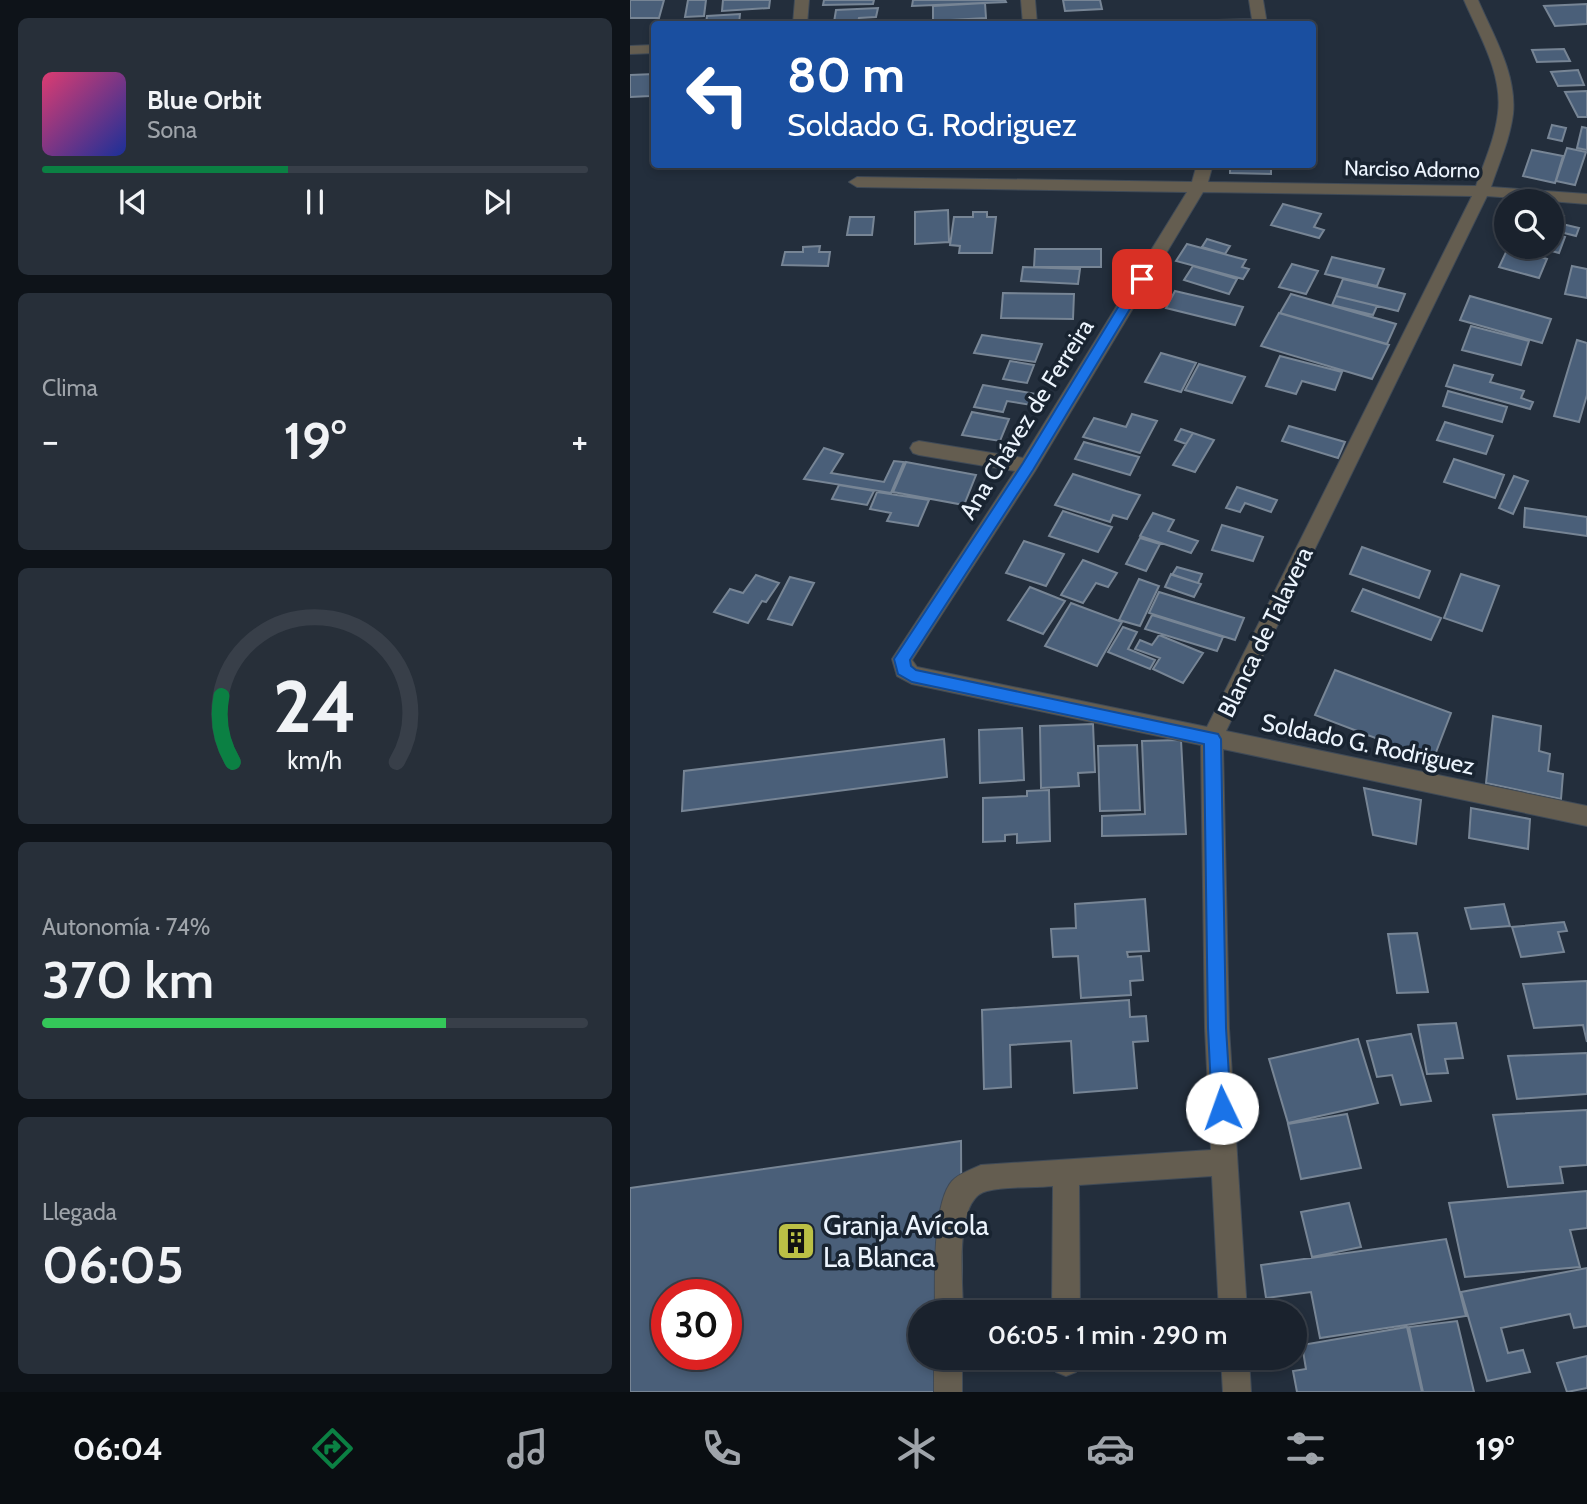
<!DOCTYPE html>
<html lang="es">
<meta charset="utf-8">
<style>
:root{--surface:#1a222d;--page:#272f39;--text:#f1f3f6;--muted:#9fa4aa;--line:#383f49;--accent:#0b8043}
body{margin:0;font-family:Cabin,sans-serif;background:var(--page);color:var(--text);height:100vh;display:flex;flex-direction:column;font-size:26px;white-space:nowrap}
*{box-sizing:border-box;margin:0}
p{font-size:23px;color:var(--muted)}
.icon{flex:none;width:38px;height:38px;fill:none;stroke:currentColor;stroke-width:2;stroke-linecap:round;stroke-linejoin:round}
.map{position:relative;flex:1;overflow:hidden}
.drawer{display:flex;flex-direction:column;gap:18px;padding:18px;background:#0e1319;width:630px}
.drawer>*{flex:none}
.top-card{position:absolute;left:21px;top:21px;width:665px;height:147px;border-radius:7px;box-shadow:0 4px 10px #0003,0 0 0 2px var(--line);background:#1a4fa0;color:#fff;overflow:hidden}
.tools{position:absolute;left:864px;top:189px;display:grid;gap:14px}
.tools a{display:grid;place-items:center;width:70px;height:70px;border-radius:50%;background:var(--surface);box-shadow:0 4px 10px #0003,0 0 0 2px var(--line);font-size:35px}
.speed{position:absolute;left:21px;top:1279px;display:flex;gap:14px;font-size:35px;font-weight:700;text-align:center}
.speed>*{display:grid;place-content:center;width:91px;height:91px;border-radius:50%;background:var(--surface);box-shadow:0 4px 10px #0003,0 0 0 2px var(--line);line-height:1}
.speed .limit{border:10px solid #d22;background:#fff;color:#111}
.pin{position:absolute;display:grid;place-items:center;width:60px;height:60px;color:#fff;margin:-30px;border-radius:14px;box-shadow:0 4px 10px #0006}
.me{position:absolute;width:77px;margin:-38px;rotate:357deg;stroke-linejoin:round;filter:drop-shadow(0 0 5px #0008)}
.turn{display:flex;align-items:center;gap:24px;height:147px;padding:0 21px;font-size:32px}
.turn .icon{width:91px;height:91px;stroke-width:2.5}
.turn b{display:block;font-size:49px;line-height:60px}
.big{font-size:52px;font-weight:600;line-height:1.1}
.drawer .card{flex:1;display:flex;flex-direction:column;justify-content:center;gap:10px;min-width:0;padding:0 24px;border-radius:10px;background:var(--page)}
.drawer .dial{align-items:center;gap:0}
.dial svg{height:182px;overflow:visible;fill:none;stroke:var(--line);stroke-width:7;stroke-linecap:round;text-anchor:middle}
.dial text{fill:var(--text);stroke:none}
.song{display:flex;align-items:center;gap:21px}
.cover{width:84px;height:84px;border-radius:10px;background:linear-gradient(135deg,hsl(340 70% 55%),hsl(230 70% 35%))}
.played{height:7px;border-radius:4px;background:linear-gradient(90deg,var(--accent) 45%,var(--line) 45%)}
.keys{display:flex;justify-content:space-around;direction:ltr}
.heat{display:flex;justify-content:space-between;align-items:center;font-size:38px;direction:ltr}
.charge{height:10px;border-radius:5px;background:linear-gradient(90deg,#34c759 74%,var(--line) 0)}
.trip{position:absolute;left:278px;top:1300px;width:399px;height:70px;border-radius:35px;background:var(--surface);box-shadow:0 4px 10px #0003,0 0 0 2px var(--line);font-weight:600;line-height:70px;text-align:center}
.menu{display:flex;height:112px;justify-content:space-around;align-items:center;background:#0a0e12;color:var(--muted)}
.menu .icon{width:49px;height:49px}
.menu .active{color:var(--accent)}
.menu b{font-size:32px;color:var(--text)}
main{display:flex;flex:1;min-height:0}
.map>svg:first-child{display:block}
.building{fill:#4a5f79;stroke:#778595;stroke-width:2;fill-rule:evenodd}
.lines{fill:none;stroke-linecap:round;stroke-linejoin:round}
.minor-casing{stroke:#3f4a57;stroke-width:2}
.minor{fill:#645d50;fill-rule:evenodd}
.route{fill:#1a73e8;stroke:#114b97;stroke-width:2}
.labels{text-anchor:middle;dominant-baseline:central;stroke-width:7;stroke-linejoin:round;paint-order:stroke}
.far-street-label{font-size:21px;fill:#ecf4fd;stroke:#192431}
.street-label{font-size:24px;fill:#ecf4fd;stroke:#192431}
.near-poi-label{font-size:28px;fill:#ecf4fd;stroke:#192431;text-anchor:start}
</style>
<main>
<section class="drawer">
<div class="card">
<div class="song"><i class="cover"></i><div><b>Blue Orbit</b><p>Sona</p></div></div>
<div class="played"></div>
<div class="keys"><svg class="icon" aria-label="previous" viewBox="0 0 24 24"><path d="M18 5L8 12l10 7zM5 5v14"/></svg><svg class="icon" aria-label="pause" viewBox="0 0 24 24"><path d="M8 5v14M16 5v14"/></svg><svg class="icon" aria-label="next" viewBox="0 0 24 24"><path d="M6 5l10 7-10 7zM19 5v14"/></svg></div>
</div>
<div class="card"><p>Clima</p>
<div class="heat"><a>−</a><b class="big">19°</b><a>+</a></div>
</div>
<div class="card dial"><svg viewBox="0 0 100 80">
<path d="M14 69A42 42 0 1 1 86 69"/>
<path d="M14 69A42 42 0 0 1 9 40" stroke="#0b8043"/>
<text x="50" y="56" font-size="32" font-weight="700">24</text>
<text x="50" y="72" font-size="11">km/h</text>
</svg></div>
<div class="card"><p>Autonomía · 74%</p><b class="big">370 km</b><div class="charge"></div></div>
<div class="card"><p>Llegada</p><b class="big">06:05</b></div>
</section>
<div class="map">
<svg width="957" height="1392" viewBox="0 0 957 1392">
<rect width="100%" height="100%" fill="#232e3c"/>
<path class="building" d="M0 0H34L29 18H0Z
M58 0H76L74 16 55 17Z
M93 0H140L139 8 92 11Z
M194 0H244L243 4 193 5Z
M283 0H375L376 2 282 6Z
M433 0H470L472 9 435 11Z
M355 3 356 18 303 21V6Z
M957 4V24L925 26 914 6Z
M248 8 246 17 229 18 228 22H204L206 10Z
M110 14 109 24H76L77 16Z
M934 49 940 61 907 62 902 50Z
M948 70 954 85 928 86 921 72Z
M24 74 20 96 0 97V75Z
M957 91V117H948L935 92Z
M922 125 936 128 932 141 918 138Z
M952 127 957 128V150L947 148Z
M937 148 956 152 945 185 926 181Z
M902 150 933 156 925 183 893 176Z
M600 164H641V174L600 173Z
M653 204 691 214 684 227 694 230 689 238 641 225Z
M318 210 319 242 285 244V212Z
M343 212H357V217H366L362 253H329L330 246 320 245 324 217H343Z
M922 213 934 216 932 224 949 228 946 236 922 230Z
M220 217H244L242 235H217Z
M922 234 935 237 929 253 907 247H922Z
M577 239 600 246 595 254 572 247Z
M557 244 616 260 612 267 619 269 613 279 546 261Z
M190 246 189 252H200L198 266 152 265 155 252H173V247Z
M878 248 917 259 909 278 869 267Z
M405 249H471V267H404Z
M702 257 754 269 747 286 695 274Z
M662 264 688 271 676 294 649 287Z
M563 266 607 279 599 294 554 280Z
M942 266 957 269V298L935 294Z
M393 267 450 269 448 284 391 281Z
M713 279 775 294 768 311 706 296Z
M545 291 613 307 605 325 536 308Z
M373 293 444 294 443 319 371 318Z
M661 294 766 324 757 344 650 313Z
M706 296 747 306 743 315 702 305Z
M840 296 921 319 912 343 830 320Z
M649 313 759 345 742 379 631 346Z
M841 326 899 341 891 365 832 350Z
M352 335 412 344 405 362 344 353Z
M947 340 957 343V395L949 422 924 416Z
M531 353 566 363 551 392 515 382Z
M650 356 712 372 705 390 672 381 666 394 636 386Z
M380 361 404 365 397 383 373 379Z
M569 364 615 377 602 403 555 390Z
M824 365 863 375 860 382 894 391 891 398 903 402 900 409 816 386Z
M353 385 406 394 401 405 377 401 373 412 344 407Z
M818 391 877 407 872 422 813 406Z
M342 412 379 419 370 441 332 435Z
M502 414 527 421 510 453 453 437 464 418 496 427Z
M815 422 863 436 856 454 807 440Z
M659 426 715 442 708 458 652 441Z
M551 429 563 433 556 444 545 440Z
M563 433 584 440 565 472 543 465Z
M454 442 509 457 500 475 445 459Z
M194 448 213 454 201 473 254 482 264 461 274 462 261 493 174 479Z
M824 459 874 475 865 498 814 482Z
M276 462 346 475 334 505 263 492Z
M443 474 496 491 510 495 497 519 483 515 480 522 425 505Z
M884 476 898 481 883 514 869 508Z
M209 485 244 491 237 505 202 499Z
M607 487 647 500 641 512 615 503 610 512 596 508Z
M247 492 299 500 288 526 257 521 261 513 240 509Z
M895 508 957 517V536L894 527Z
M433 511 482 527 468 552 419 536Z
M523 513 544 520 538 531 568 541 561 553 510 536Z
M592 525 633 537 623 561 582 550Z
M510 538 530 544 516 571 496 564Z
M394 541 434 554 416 586 376 573Z
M732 547 800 571 789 598 720 574Z
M453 560 487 573 478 587 466 583 453 603 431 595Z
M547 567 572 574 568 583 542 575Z
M541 574 571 584 564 597 535 587Z
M831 574 869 586 852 631 814 618Z
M126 575 149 583 136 602 132 601 118 623 84 612 100 589 113 593Z
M160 577 184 583 162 625 138 619Z
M509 579 529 586 510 626 489 620Z
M400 587 435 601 413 634 378 620Z
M733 589 811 618 801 640 722 611Z
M529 592 614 618 605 640 519 613Z
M441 603 492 622 467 666 415 646Z
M522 615 593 637 587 651 515 629Z
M493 627 507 632 498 649 525 660 520 669 478 652Z
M529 635 573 653 553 683 523 669 530 658 505 649 510 640 522 645Z
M705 670 821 713 803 760 685 715Z
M863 716 911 726 909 751 920 754 918 771 933 774 931 799 856 783Z
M463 724 465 772 448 773 449 786 411 788 410 726Z
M392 728 394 780 350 783 349 730Z
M314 739 317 777 52 811 54 771Z
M551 740 556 834 472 836V816L515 814 512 741Z
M507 745 510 810 470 811 468 746Z
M734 788 791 800 786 844 743 835Z
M419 790 420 841 387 843V834L375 835V841L353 842V798L397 796V791Z
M841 808 900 819 898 849 839 838Z
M515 899 519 951 497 952 498 957 511 956 513 980 500 981 501 995 451 998 448 956 423 957 421 929 446 928 445 904Z
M874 904 880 926 841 929 835 908Z
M934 922 937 931 928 932 934 952 891 957 882 927Z
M787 933 798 992 767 993 758 934Z
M957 981V1042L953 1025 904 1028 893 984Z
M499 1000 500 1017 516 1016 518 1041 503 1042 507 1088 444 1093 441 1041 380 1045 381 1087 354 1089 352 1010Z
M826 1023 833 1058 815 1059 818 1073 797 1074 788 1025Z
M781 1034 801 1101 771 1105 762 1075 747 1077 737 1041Z
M728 1039 748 1103 658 1123 639 1059Z
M957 1053V1094L887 1099 878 1056Z
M957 1110V1165L930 1167 933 1183 878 1187 863 1115Z
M717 1114 731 1168 671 1179 658 1124Z
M331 1141 332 1312H290V1358H332V1392H0V1188ZM37 1295H96V1354H37Z
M957 1191V1228L940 1230 950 1267 835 1277 819 1203Z
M719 1203 731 1247 682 1257 671 1212Z
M816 1239 836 1316 690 1338 681 1292 636 1298 631 1265Z
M957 1268V1326L944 1328 940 1314 871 1328 878 1353 893 1350 900 1372 857 1381 831 1292Z
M827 1321 844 1392H793L779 1327Z
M777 1327 792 1392H667L663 1371 676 1369 672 1345Z
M957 1356V1388L937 1392 927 1363Z"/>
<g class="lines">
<g class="minor-casing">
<path id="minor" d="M165 0H179L177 24H163Z
M391 0H405L407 24H393Z
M619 0H633L637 24H580L587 20 622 19Z
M834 0H848C863 35 887 74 883 114 880 139 869 163 861 187L957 194V204L857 196 596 731 957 806V826L593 749 599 1028 617 1312H589L582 1176 449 1185 450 1312H422L423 1186C402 1188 378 1186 357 1191 323 1198 333 1284 333 1312H305C305 1282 302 1204 322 1181 328 1174 342 1169 351 1165L581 1150 575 1028 571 745 282 684 267 676 262 659 385 471 289 455 283 453 280 448 283 443 289 441 393 458 557 192 227 187 219 182 227 177 562 182 567 164H583L578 182 846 186C854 162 865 139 868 113 873 74 849 35 834 0ZM573 192 842 196 577 727 287 667 282 660 405 471Z
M24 45V53L0 54V46Z
M304 1358H332V1392H304Z
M422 1358H450L446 1372 436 1376 426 1372Z
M591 1358H619L621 1392H593Z"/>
</g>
<use href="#minor" class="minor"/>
</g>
<path class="route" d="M512 275 518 279 403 470 280 660 281 666 286 670 588 734 591 739 596 1028 601 1108 598 1115 592 1118 585 1115 582 1108 578 1028 574 744 282 682 268 674 264 659 393 463 507 276Z"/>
<defs>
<g id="building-square" transform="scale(2.0125)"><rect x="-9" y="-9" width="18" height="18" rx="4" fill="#bbc045" stroke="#192431"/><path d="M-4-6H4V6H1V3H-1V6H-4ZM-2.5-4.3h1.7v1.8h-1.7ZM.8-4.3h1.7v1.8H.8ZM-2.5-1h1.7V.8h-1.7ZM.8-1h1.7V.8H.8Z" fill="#111"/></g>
</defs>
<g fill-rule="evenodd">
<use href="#building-square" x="166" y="1241"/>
</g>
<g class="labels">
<g class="far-street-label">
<text transform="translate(782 169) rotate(1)">Narciso Adorno</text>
</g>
<g class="street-label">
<text transform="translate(396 419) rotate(-58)">Ana Chávez de Ferreira</text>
<text transform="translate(635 632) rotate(-64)">Blanca de Talavera</text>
<text transform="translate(738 744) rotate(12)">Soldado G. Rodriguez</text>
</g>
<g class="near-poi-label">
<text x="193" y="1225">Granja Avícola<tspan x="193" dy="32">La Blanca</tspan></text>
</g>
</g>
</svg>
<div class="tools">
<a><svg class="icon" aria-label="search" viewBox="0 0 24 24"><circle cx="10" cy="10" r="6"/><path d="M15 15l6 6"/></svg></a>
</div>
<div class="speed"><div class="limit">30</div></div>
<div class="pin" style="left:512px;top:279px;background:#d93025"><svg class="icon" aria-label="arrive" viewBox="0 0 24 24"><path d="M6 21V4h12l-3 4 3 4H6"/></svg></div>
<svg class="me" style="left:592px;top:1108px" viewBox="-20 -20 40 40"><circle r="19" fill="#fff"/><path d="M0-13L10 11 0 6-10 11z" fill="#1a73e8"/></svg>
<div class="trip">06:05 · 1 min · 290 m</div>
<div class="top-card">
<div class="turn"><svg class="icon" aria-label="left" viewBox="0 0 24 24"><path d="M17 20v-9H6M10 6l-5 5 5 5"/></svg><div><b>80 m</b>Soldado G. Rodriguez</div></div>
</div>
</div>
</main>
<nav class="menu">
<b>06:04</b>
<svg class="icon active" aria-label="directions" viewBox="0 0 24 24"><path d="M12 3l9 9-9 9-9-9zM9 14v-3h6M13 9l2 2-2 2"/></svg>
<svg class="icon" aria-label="music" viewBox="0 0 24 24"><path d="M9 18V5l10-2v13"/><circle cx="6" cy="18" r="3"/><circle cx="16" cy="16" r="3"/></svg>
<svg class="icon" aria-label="phone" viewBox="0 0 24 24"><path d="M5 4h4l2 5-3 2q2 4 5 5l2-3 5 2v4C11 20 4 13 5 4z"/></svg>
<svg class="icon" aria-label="climate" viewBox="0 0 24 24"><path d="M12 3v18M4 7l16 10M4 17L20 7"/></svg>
<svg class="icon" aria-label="car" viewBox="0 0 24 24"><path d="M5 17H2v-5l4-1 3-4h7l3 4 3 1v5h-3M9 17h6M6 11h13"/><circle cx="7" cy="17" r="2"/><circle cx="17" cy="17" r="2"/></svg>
<svg class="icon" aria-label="filters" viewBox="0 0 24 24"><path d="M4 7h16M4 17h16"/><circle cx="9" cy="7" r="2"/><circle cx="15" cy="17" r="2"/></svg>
<b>19°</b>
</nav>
